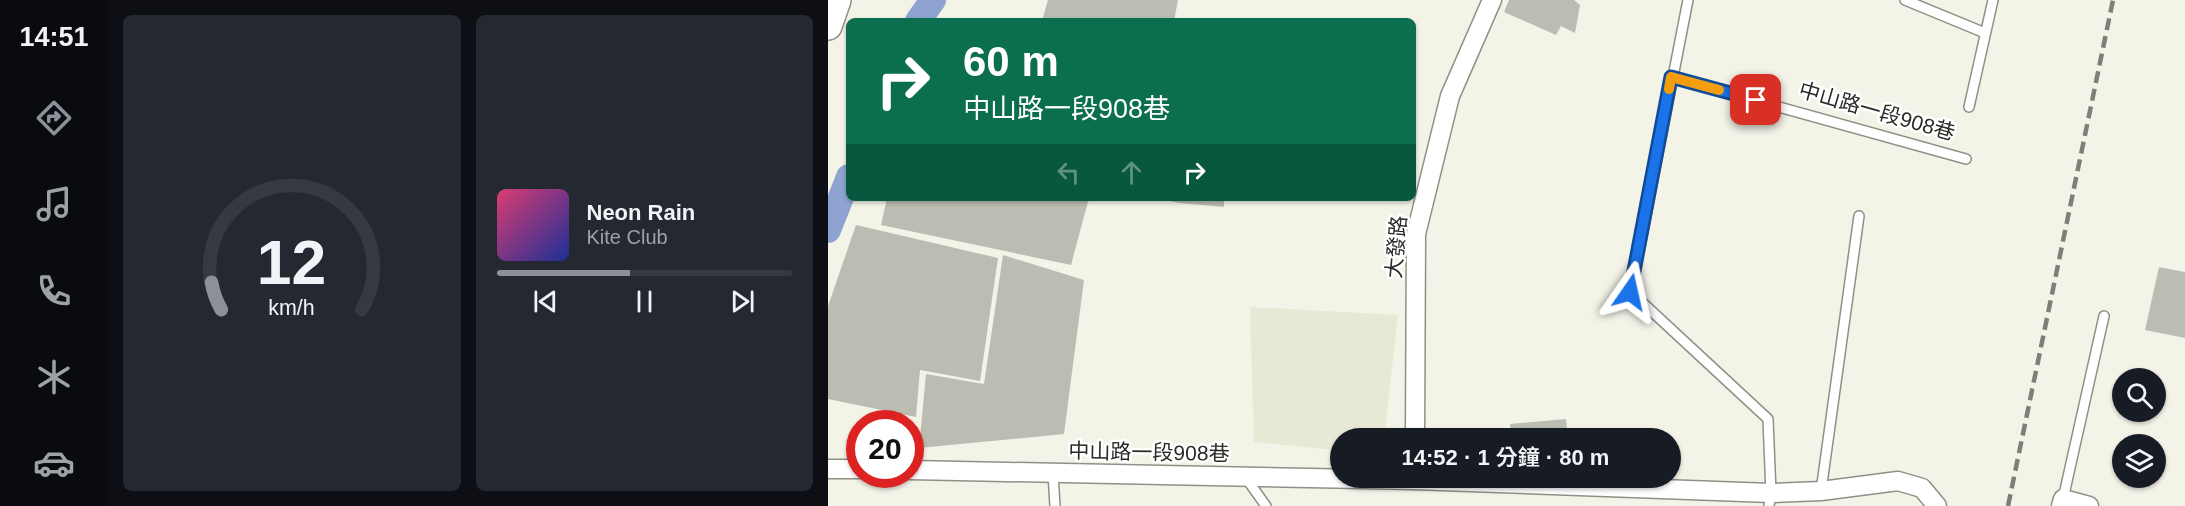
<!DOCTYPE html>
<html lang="zh-TW">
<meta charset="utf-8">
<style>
:root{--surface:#171b24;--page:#242831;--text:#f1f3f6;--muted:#9ea1a6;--line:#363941;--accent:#8c9099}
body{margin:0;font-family:Arial,"Noto Sans TC",sans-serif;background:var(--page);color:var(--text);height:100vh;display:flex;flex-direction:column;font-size:22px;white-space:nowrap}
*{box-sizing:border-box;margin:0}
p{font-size:20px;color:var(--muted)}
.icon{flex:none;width:33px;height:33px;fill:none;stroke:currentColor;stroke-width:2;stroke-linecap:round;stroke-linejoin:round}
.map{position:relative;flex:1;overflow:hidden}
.details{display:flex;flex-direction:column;gap:15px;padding:15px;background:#0d0f14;width:720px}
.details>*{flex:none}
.guide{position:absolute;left:18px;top:18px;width:570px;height:183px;border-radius:9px;box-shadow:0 2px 4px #0004;background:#0b6e4f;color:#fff;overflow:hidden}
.controls{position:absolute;left:1284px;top:368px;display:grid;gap:12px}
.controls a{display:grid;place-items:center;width:54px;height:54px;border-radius:50%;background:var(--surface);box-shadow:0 2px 4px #0004;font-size:30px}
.speed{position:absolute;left:18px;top:410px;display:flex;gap:12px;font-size:30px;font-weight:700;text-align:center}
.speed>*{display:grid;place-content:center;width:78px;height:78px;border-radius:50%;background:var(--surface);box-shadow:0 2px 4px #0004;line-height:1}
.speed .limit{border:9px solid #d22;background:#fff;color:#111}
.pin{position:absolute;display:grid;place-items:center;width:51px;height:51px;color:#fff;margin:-26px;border-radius:12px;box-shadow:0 3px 9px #0006}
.me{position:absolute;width:66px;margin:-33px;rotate:11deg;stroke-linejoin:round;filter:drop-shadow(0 0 4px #0008)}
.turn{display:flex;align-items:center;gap:21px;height:126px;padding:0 18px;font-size:27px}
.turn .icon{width:78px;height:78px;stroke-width:2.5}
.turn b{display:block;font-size:42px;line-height:51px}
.lanes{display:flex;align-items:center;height:57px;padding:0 18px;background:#0003;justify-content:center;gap:30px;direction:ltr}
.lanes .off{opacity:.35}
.details .tile{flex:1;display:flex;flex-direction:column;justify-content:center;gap:9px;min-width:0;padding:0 21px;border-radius:9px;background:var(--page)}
.details .dial{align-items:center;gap:0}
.dial svg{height:156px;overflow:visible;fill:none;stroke:var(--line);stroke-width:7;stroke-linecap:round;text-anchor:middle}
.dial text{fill:var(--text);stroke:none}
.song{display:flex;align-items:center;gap:18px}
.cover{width:72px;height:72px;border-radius:9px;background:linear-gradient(135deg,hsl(340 70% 55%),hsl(230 70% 35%))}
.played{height:6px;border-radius:3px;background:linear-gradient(90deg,var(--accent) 45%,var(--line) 45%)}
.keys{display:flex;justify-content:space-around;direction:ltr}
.details .tiles{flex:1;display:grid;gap:15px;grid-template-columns:repeat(2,1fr)}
.trip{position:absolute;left:502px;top:428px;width:351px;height:60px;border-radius:30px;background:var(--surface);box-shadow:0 2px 4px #0004;font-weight:600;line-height:60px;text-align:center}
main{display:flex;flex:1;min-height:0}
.menu{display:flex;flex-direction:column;width:108px;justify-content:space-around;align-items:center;background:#090b0e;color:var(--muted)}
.menu .icon{width:42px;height:42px}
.menu .selected{color:var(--accent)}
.menu b{font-size:27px;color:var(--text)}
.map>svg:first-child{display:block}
.built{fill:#e7e8d5}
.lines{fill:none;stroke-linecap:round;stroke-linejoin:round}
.canal{stroke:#8ea3d0;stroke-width:26}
.building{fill:#bcbdb2}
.lane-casing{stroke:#8f9086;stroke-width:12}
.street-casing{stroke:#8f9086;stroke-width:21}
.secondary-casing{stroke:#8f9086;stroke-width:30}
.lane{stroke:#fff;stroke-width:9}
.street{stroke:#fff;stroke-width:18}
.secondary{stroke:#fff;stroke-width:27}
.rail{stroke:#7f7f78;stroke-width:4.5;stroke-dasharray:12 6;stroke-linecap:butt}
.route-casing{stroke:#114b97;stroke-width:15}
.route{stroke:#1a73e8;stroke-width:10}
.slow{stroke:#f59e0b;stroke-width:10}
.labels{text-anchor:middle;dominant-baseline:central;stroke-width:5;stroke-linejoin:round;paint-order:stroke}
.street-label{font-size:21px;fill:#2a2a26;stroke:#fff}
</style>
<main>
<nav class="menu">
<b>14:51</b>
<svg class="icon selected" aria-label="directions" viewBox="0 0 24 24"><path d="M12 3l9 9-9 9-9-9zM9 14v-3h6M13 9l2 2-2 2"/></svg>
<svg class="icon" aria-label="music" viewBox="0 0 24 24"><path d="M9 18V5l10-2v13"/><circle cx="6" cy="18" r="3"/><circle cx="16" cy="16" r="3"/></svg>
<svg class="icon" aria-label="phone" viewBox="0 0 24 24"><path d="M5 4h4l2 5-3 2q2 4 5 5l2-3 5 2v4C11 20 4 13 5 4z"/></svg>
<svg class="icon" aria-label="climate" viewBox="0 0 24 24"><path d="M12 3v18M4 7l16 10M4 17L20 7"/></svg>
<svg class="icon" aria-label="car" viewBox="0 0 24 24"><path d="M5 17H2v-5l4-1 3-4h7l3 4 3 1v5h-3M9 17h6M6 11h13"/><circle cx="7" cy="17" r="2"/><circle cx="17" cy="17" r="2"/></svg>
</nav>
<section class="details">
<div class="tiles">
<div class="tile dial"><svg viewBox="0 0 100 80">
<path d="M14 69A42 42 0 1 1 86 69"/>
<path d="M14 69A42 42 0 0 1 9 55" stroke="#8c9099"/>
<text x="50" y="56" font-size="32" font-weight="700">12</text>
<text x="50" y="72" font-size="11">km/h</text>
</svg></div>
<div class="tile">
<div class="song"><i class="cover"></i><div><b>Neon Rain</b><p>Kite Club</p></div></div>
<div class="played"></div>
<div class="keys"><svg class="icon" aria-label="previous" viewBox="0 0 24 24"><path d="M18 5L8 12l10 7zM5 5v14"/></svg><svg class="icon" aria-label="pause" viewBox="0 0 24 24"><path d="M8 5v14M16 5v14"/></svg><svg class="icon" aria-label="next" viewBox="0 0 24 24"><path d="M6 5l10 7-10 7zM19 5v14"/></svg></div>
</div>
</div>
</section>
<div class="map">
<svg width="1357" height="506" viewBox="0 0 1357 506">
<rect width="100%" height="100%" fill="#f3f3e8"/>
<path class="built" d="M422 307 570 315 556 438H513V449L506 450 426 442Z"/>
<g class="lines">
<path class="canal" d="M90 21 105 0
M0 230 21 177"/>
</g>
<path class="building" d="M220 0H350L346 21H214Z
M681 0H746L752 5 747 33 733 26 728 35 676 12Z
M59 198H261L243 265 53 225Z
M330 198H396V207L351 203Z
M28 225 170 258 152 381 92 370 88 417 0 399V306Z
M175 255 256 280 236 434 91 448 98 374 156 384Z
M1331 267 1357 272V338L1317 330Z
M738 419 740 438H684L682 424Z"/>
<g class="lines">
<g class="lane-casing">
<path id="lane" d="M860 0 803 292 940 419 943 493 941 506
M1077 0 1157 33
M843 77 1138 159
M1141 107 1165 0
M225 473 227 506
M418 478 438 506
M993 491 1031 216
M1235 499 1276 316"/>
</g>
<g class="street-casing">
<path id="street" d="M587 438 588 234 622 96 664 0
M0 469H32
M82 470 586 480 943 493 993 491 1070 481 1094 488 1109 506
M1233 506 1235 499 1261 506"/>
</g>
<g class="secondary-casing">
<path id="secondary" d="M0 26 9 0"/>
</g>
<use href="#lane" class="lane"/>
<use href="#street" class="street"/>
<use href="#secondary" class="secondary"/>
<path class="rail" d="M1180 506 1285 0"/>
</g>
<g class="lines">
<g class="route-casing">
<path id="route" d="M802 292 843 77 928 100"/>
</g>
<use href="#route" class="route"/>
<path class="slow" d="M841 89 843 77 891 90"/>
</g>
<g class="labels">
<g class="street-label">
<text transform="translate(1049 111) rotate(16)">中山路一段908巷</text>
<text transform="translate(568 247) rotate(-85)">大發路</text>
<text transform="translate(321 452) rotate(1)">中山路一段908巷</text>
</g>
</g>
</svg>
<div class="controls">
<a><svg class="icon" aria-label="search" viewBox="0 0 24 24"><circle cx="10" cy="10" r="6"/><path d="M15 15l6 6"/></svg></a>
<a><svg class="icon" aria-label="layers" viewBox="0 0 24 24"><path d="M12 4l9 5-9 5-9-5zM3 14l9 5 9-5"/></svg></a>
</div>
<div class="speed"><div class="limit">20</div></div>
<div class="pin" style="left:928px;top:100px;background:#d93025"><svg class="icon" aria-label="arrive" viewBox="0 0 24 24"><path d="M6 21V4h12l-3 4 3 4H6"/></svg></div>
<svg class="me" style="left:802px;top:292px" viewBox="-20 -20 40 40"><path d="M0-17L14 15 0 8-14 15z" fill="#1a73e8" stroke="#fff" stroke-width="4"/></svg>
<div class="trip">14:52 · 1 分鐘 · 80 m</div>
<div class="guide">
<div class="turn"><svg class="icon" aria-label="right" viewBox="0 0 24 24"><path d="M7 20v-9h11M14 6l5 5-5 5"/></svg><div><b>60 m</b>中山路一段908巷</div></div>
<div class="lanes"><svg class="icon off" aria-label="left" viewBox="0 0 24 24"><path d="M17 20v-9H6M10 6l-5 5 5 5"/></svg><svg class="icon off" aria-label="ahead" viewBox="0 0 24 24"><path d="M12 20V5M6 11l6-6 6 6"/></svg><svg class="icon" aria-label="right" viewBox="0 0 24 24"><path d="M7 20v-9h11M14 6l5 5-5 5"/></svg></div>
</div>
</div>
</main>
